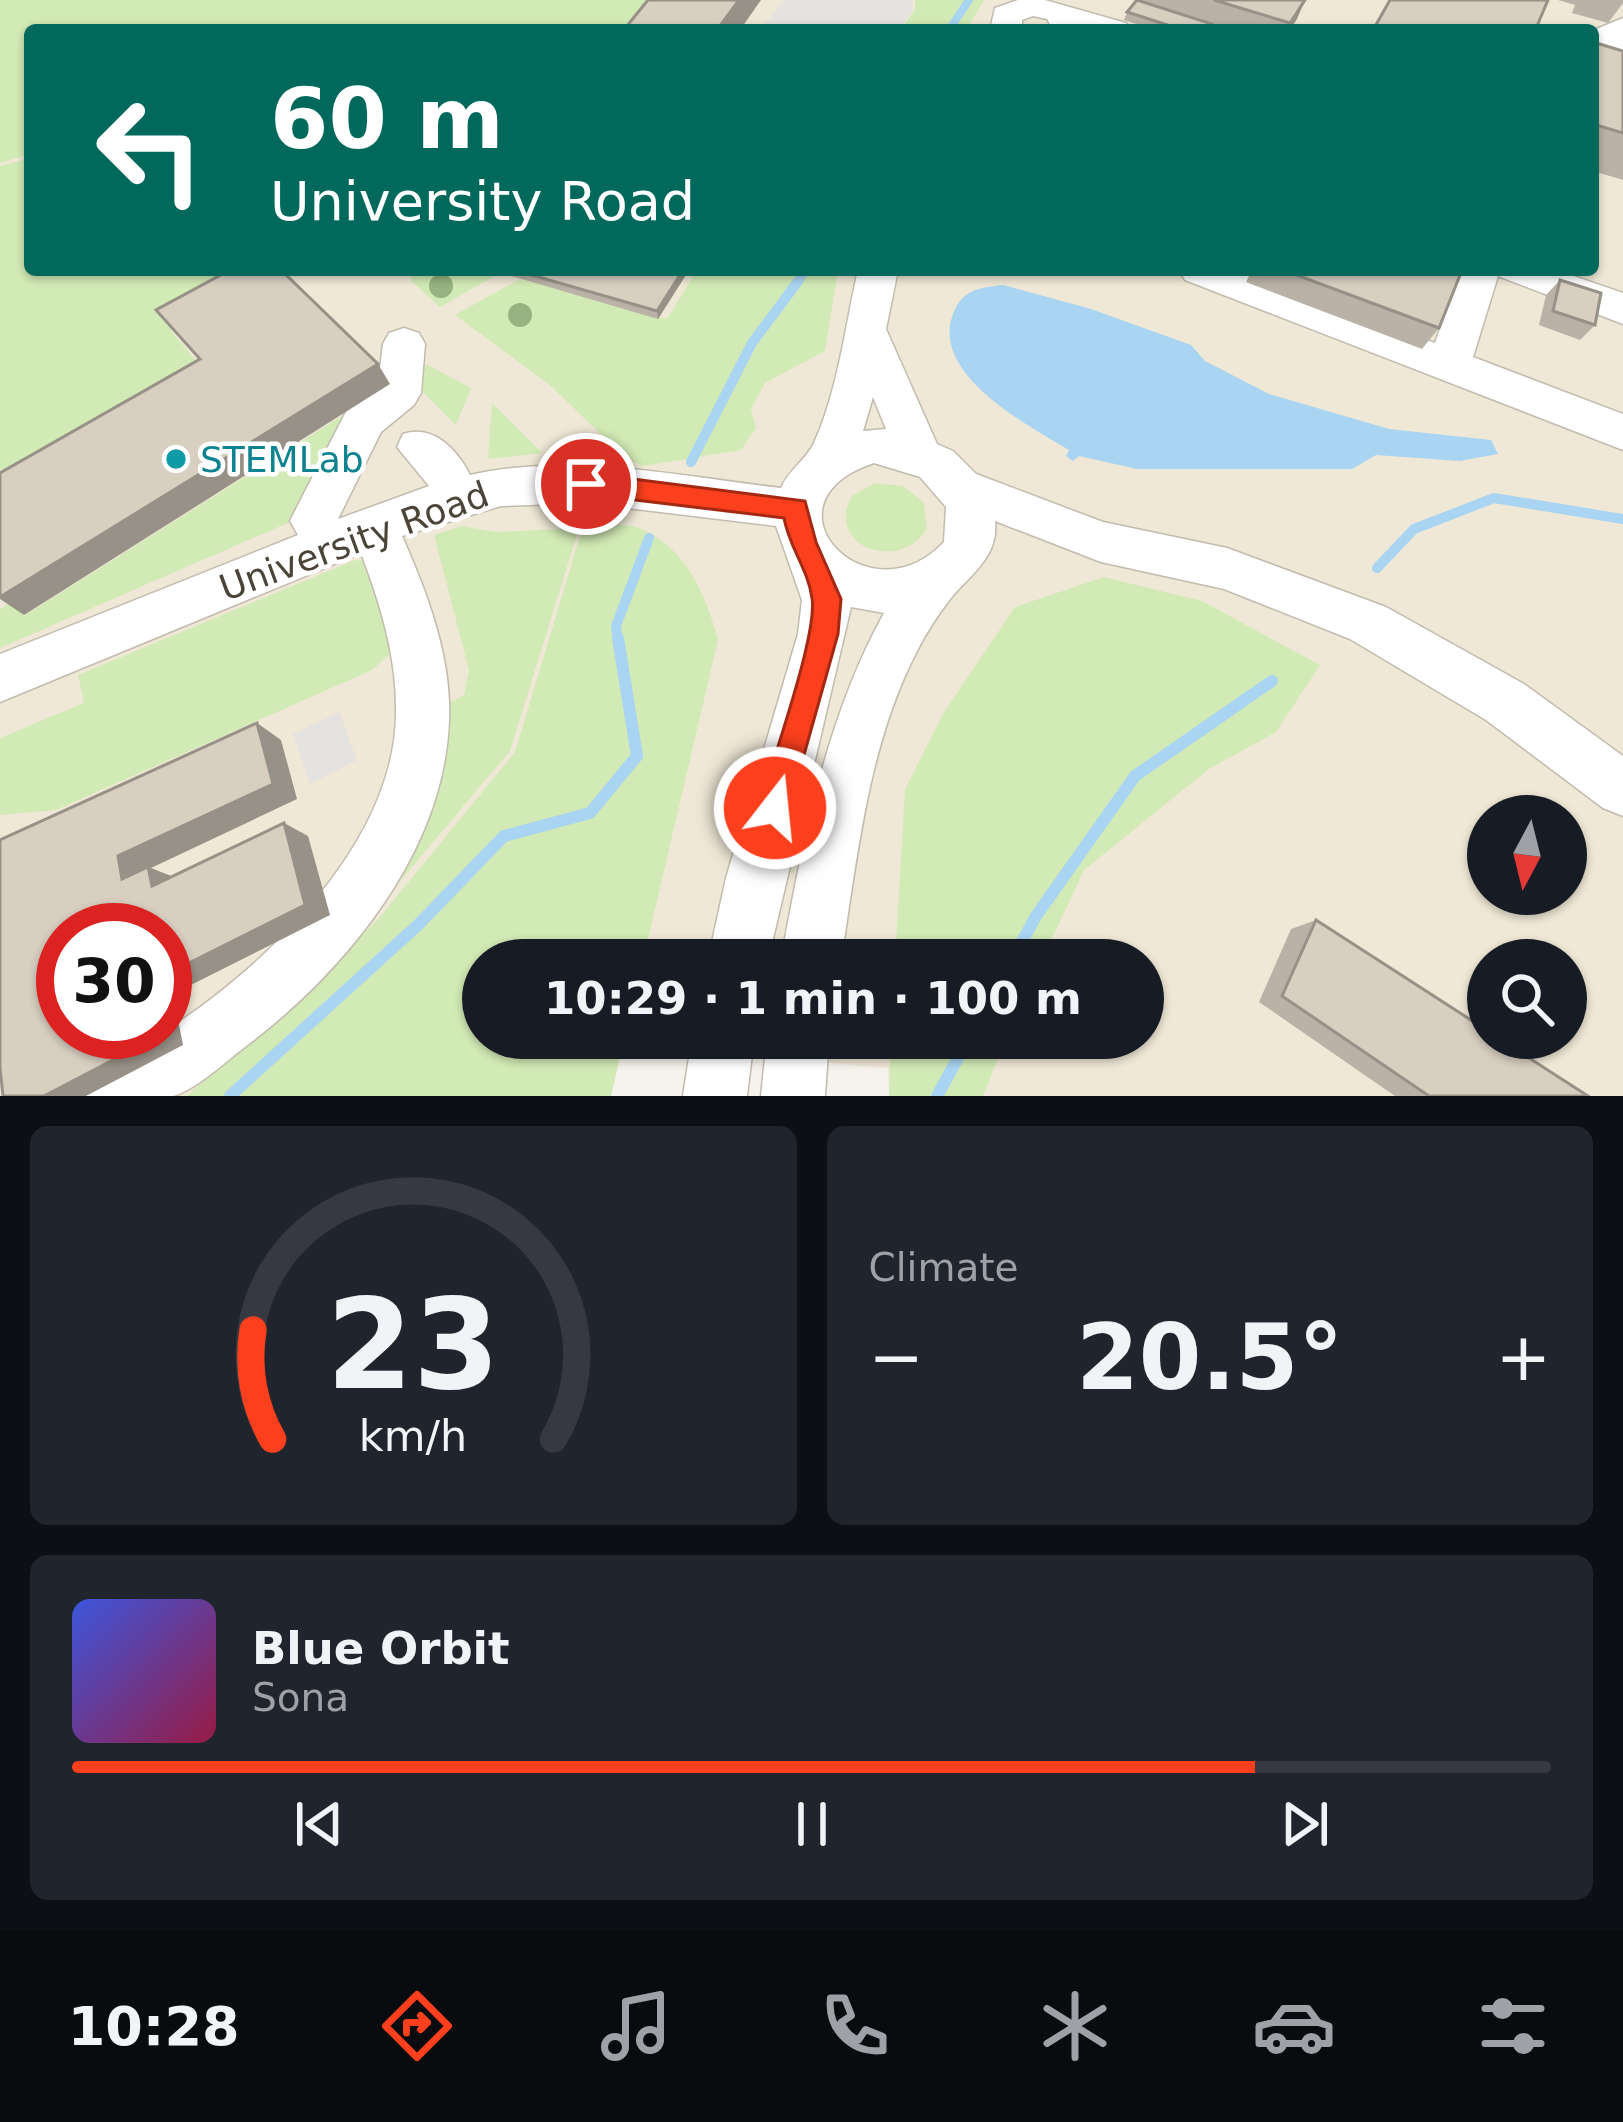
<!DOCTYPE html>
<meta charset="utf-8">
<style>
:root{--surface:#171b24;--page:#20242c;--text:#f1f3f6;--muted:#9ea1a6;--line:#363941;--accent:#fc3f1d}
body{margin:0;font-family:"DejaVu Sans",sans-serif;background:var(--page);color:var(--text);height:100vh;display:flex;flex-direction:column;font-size:45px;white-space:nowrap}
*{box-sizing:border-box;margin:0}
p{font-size:39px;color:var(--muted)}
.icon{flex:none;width:66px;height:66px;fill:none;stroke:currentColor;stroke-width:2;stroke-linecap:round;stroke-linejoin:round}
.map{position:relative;height:1096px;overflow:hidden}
.panel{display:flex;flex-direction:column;gap:30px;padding:30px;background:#0d0f14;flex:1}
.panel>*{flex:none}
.hud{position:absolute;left:24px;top:24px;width:1575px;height:252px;border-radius:12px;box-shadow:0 3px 9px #0004;background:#00695c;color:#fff;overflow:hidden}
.needle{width:78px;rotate:187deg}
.tools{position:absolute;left:1467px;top:795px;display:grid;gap:24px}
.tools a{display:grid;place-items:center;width:120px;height:120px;border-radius:50%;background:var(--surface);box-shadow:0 3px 9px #0004;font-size:60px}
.speed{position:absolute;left:36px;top:903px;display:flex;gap:24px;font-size:60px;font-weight:700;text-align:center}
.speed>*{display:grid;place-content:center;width:156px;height:156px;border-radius:50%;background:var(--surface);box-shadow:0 3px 9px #0004;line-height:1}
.speed .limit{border:18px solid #d22;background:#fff;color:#111}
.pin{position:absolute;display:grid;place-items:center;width:102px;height:102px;color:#fff;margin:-51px;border:6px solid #fff;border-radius:50%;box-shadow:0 3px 12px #0007}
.me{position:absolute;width:132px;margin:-66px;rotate:16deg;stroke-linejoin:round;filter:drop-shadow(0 0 9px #0008)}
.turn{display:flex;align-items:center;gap:42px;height:252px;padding:0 48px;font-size:54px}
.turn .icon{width:156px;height:156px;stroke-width:2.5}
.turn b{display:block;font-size:84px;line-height:102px}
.big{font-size:90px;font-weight:800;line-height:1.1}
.panel .card{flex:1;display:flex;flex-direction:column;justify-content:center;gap:18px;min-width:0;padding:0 42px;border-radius:18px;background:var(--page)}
.panel .dial{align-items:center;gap:0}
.dial svg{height:312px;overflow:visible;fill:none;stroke:var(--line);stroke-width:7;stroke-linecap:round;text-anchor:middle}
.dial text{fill:var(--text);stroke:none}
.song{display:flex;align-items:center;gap:36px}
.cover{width:144px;height:144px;border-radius:18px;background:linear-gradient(135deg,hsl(230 70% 55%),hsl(340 70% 35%))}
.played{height:12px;border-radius:6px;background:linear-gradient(90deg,var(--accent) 80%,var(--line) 80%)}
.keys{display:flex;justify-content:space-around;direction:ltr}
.heat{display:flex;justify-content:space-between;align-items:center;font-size:66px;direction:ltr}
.panel .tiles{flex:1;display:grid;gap:30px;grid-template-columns:1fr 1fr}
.card:last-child{grid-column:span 2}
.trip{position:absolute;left:462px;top:939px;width:702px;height:120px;border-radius:60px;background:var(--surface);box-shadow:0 3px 9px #0004;font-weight:800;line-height:120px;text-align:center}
.menu{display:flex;height:192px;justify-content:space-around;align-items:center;background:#090b0e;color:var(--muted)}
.menu .icon{width:84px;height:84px}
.menu .active{color:var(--accent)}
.menu b{font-size:54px;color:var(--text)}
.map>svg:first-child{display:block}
.education{fill:#efe8d6;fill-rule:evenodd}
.green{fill:#d2eab5}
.parking{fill:#e5e3e0}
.water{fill:#a9d4f2}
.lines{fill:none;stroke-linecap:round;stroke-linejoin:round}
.stream-far2{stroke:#a9d4f2;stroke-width:8}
.stream-far1{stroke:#a9d4f2;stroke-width:10}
.stream{stroke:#a9d4f2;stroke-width:12}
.minor-casing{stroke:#c2bbae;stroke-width:3}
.minor{fill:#fff;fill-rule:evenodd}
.tree{fill:#97b381}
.wall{fill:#bab2a6}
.shaded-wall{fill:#979187}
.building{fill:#d8cfc1;stroke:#979187;stroke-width:3}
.route{fill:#fc3f1d;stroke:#a42913;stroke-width:3}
.culture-dot{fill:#0f9aa8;stroke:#fff;stroke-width:4.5}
.labels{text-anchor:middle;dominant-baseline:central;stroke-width:9;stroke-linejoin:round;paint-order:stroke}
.culture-label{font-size:36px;fill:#0d838f;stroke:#fff;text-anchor:start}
.street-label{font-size:36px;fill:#4b4439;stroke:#fff}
</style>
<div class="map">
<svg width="1623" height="1096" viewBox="0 0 1623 1096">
<rect width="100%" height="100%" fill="#f6f3ec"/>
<path class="education" d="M0 0H1623V1096H889L888 1068 623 1045 611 1096H0ZM30 30H1593V270H30ZM1488 816H1566V894H1488ZM63 930H165V1032H63ZM483 960H1143V1038H483ZM1488 960H1566V1038H1488Z"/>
<path class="green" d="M0 0H670L647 30H30V154L0 163Z
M915 0H984L966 30H901L915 9Z
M30 158V270H276L170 330 204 370 5 486 0 467V166Z
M412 270H491L500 273 440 307 411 281Z
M697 270H838L825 351 765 383 751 409 756 428 741 450 644 466 627 460 551 386 455 315 520 279 667 319Z
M426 364 471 388 456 425 412 381Z
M492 403 542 453 488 459Z
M345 414 297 519 0 648V609L14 601 24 616Z
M875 483 903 486 924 503 927 528C902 574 823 547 852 496Z
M462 526 496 532 579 528 510 751 384 900 440 697 451 702 464 695 469 670 434 535Z
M583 526C600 526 624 522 639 528 686 547 706 595 718 640L643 960H483V1038H624L611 1096H187L375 923 515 752Z
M355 560 366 561 393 651 372 670 56 810 0 815V738L84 703 78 675Z
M1104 577 1202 601 1320 665 1276 732 1209 769 1084 870 1042 960H895L905 789 943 714 1015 607Z
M891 1038H1006L983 1096H889Z"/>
<path class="parking" d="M784 0H912L913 10 899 30H760Z
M339 712 357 760 310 784 293 734Z"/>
<path class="water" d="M1003 285 1091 309 1191 345 1205 361 1269 394 1389 429 1491 440 1498 454 1460 461 1376 455 1352 469H1137L1079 456 1073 461 1066 456 1069 450C1029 426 933 376 952 317 961 290 977 288 1003 285Z"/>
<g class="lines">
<path class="stream-far2" d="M949 30 969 0
M797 283 806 270"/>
<path class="stream-far1" d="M691 462 752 343 799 280
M1377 568 1414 529 1494 498 1623 519
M618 641 616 626 649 538"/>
<path class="stream" d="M1012 960 1036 916 1135 776 1272 681
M230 1096 418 925 504 836 590 813 637 756 618 638
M937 1096 969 1038"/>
<g class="minor-casing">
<path id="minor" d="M1018 0H1045L1126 23 1131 30H1053L1047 19 1033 16 1022 20V30H990L995 8Z
M1623 18V69L1611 66 1593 46 1594 30Z
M858 270H898L886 329 937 444 953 451 976 474 1103 522 1227 548 1386 607 1524 684 1623 756V816L1603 808 1486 720 1350 639 1224 589 1101 562 995 521C999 557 970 575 951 598 937 616 926 633 916 653 868 746 857 858 841 960H781C803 841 825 720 884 613L851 607 768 960H708L726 878 798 634 802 600 776 526 586 503 501 506 402 536C427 592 452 658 449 721 444 854 343 974 241 1050 223 1064 195 1090 173 1096 147 1096 109 1096 82 1096 98 1057 132 1053 164 1032 264 968 396 843 396 712 397 657 380 603 361 553L0 702V654L298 535 290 521 297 507 348 408 378 385 383 344 389 333 404 328 419 333 425 344 421 393 414 405 381 432 338 519 429 486 397 447 403 434C433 424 457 449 470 475 571 452 679 476 781 488 789 469 806 460 814 443 838 390 845 327 858 270ZM873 397 886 429 863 431ZM874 463 920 477 946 507 944 542C868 623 754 503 874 463Z
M1179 270H1239L1435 343 1460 270H1556L1623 293V324L1498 276 1473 357 1623 414V450L1185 280Z
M692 1038H754L747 1096H683Z
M767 1038H829L825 1096H761Z"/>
</g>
<use href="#minor" class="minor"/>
</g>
<g class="tree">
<circle cx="441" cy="286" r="12"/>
<circle cx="520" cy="315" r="12"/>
</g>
<path class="wall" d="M1133 0H1305L1290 30H1229L1212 25 1210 30H1155L1124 20 1127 12 1136 1Z
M1558 0H1623V3L1608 23 1572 13 1575 5Z
M1593 42 1623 51V180L1593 171Z
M491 270H689L658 319Z
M1252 270H1462L1439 328 1422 349 1246 282Z
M1560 280 1595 325 1580 340 1539 325 1546 295Z
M824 812 816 848 794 843V839Z
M1316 920 1588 1096H1395L1259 1002 1291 929Z"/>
<path class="shaded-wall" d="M739 0H761L740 30H717Z
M1305 0 1297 19 1290 30H1287Z
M683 270H689L658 319 657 311Z
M378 364 390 384 24 615 0 599V597Z
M257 723 281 740 297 799 151 868 179 879 183 897 122 879 118 856Z
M284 823 308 836 330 915 173 994 183 1045 86 1096H44L147 1032H165V975Z"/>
<path class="building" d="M648 0H739L717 30H639L626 27Z
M1137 0 1212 24 1208 30H1183L1127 12Z
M1214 0H1305L1290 23Z
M1390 0H1548L1537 26 1551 30H1373Z
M1593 42 1623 51V133L1593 124Z
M230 270H281L378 364 0 597V473L200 359 156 310Z
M514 270H683L657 311Z
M1283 270H1462L1439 328Z
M1560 280 1601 293 1595 325 1553 311Z
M257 723 273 784 118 856 122 879 148 867 152 886 284 823 305 905 165 975V930H63V1032H147L149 1041 44 1096H3L0 1068V840Z
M803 803 824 808 816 844 794 839Z
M1316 920 1488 1031V1038H1498L1588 1096H1429L1282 996Z"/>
<path class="route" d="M586 473 805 501 816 542 841 599 838 634 786 819 775 823 763 819 759 808C771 764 818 635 812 598 808 569 789 547 784 518L586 494 573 484Z"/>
<circle class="culture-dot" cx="176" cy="459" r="12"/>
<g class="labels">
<g class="culture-label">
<text x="200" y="459">STEMLab</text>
</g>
<g class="street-label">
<text transform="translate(354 541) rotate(-20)">University Road</text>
</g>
</g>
</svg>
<div class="tools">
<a><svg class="needle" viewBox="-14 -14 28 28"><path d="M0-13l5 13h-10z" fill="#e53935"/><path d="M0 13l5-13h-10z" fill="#9ea1a6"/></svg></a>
<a><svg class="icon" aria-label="search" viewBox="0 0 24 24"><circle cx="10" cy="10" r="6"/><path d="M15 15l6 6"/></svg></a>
</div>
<div class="speed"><div class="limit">30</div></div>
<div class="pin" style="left:586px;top:484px;background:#d93025"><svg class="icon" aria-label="arrive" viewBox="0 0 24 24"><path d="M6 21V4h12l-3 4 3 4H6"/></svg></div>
<svg class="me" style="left:775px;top:808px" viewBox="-20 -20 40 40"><circle r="17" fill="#fc3f1d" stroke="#fff" stroke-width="3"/><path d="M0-11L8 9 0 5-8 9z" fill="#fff"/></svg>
<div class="trip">10:29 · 1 min · 100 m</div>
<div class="hud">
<div class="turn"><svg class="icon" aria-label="left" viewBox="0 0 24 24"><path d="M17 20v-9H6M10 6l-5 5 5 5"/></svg><div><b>60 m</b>University Road</div></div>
</div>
</div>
<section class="panel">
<div class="tiles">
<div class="card dial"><svg viewBox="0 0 100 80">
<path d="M14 69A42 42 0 1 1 86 69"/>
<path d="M14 69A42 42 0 0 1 9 41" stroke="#fc3f1d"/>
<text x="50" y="56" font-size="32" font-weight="700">23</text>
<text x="50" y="72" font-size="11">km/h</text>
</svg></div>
<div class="card"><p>Climate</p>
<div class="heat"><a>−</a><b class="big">20.5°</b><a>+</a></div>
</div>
<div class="card">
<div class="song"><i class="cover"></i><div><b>Blue Orbit</b><p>Sona</p></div></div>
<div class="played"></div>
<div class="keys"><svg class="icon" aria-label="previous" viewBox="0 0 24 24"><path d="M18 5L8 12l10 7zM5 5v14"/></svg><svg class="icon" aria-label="pause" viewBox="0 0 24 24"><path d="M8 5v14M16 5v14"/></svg><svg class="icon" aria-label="next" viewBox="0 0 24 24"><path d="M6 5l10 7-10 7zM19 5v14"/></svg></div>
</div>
</div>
</section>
<nav class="menu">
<b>10:28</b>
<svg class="icon active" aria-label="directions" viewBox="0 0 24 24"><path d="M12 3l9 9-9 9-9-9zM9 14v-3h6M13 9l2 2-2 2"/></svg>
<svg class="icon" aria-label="music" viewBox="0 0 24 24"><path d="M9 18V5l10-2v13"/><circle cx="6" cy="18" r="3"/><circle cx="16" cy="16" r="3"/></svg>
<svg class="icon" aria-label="phone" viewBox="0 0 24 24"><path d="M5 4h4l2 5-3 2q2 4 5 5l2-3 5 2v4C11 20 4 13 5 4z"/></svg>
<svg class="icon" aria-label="climate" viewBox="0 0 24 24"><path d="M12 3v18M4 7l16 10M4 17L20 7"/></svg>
<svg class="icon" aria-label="car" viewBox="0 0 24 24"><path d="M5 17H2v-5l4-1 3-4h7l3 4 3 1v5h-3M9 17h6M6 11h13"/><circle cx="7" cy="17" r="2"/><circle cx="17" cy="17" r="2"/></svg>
<svg class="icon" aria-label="filters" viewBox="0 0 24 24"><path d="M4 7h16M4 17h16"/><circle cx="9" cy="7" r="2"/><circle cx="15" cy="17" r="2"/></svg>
</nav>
